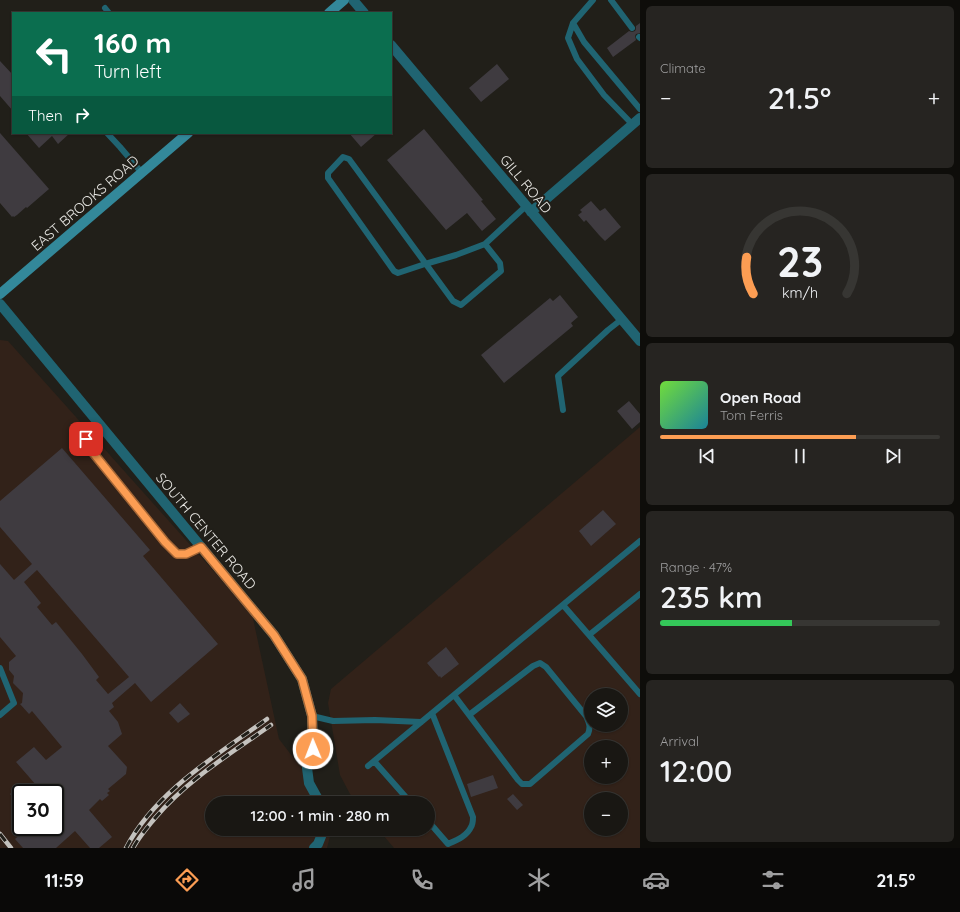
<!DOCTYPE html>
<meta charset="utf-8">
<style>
:root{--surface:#191713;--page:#262421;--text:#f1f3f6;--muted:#9f9fa0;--line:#373633;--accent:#fc9d53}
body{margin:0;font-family:Quicksand,sans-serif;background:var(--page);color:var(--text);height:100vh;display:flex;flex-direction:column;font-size:15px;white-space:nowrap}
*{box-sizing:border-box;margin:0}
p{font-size:13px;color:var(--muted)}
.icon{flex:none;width:22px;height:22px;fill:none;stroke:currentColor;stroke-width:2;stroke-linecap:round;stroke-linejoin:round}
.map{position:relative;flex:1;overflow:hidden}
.drawer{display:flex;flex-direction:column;gap:6px;padding:6px;background:#0e0d0a;width:320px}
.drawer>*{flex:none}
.banner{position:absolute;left:12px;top:12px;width:380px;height:122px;border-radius:0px;box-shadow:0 1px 3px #0004,0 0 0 1px var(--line);background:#0b6e4f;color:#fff;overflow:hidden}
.tools{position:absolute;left:584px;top:688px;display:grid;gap:8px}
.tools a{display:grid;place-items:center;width:44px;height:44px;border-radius:50%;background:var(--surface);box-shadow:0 1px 3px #0004,0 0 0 1px var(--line);font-size:20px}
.speed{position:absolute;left:12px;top:784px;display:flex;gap:8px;font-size:20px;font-weight:700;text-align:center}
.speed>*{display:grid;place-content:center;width:52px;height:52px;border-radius:50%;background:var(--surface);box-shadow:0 1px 3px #0004,0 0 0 1px var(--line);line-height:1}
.speed .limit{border:2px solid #111;border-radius:6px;background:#fff;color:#111}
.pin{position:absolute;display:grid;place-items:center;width:34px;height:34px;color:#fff;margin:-17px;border-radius:8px;box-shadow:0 2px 6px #0006}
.me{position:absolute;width:44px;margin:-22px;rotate:359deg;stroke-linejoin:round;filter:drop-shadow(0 0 3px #0008)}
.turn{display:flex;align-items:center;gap:14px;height:84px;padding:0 16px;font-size:18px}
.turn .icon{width:52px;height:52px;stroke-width:2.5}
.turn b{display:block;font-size:28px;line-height:34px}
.then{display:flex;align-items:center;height:38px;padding:0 16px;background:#0003;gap:8px;font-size:15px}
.big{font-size:30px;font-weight:600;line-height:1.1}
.drawer .tile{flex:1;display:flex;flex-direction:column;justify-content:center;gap:6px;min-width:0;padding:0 14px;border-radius:6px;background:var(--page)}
.drawer .dial{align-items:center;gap:0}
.dial svg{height:104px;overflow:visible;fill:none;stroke:var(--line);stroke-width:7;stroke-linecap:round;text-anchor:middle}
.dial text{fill:var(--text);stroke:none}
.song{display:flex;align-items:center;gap:12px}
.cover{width:48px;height:48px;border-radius:6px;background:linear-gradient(135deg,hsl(100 70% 55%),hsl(190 70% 35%))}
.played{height:4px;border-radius:2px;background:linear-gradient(90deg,var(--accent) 70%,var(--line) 70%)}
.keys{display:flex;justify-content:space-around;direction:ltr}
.heat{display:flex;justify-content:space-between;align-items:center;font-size:22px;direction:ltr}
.charge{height:6px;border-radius:3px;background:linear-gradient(90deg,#34c759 47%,var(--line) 0)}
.trip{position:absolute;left:205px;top:796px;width:230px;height:40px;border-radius:20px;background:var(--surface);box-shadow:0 1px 3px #0004,0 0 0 1px var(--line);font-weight:600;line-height:40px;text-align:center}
.dock{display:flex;height:64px;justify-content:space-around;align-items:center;background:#0a0908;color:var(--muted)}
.dock .icon{width:28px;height:28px}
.dock .on{color:var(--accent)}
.dock b{font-size:18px;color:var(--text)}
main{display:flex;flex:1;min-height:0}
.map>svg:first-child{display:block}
.industrial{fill:#322219;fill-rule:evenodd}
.building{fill:#3f3b40;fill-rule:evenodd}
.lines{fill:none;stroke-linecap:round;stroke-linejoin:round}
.lane{stroke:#206472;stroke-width:6}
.street{stroke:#206472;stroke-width:10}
.secondary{stroke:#33889a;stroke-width:10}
.rail-casing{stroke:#c4c2be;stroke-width:4.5}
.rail{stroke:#211f19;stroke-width:3;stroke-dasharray:9;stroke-linecap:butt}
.route-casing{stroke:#a46636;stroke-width:10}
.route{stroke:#fc9d53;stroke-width:7}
.labels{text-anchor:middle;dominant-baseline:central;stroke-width:4;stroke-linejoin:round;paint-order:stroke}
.street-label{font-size:14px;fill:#e8e7e3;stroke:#211f19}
</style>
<main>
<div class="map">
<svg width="640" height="848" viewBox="0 0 640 848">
<rect width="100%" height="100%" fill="#211f19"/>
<path class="industrial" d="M0 340 8 341 252 614 279 739 328 803H212V829H332L327 848H0ZM21 793H55V827H21Z
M640 427V848H394L378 829H428V803H357L350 794 340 775 328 703 331 689ZM591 695H621V725H591ZM591 747H621V777H591ZM591 799H621V829H591Z"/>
<path class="building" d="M640 23V33L636 34 635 36 636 40 613 57 607 48 629 31 632 32 635 31 636 29V26Z
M0 61 13 75V111L0 96Z
M497 64 509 79 481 102 469 88Z
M424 129 483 200 481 201 496 219 482 231 467 213 446 230 387 160Z
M0 133 49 189 27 208 26 207 17 215 14 217 13 216 12 217 0 203Z
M26 133H70L58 144 52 136 39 148Z
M349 133H377L361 147Z
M591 201 600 211 605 208 621 227 605 241 599 235 586 220 584 222 578 215 582 212 580 210Z
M560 295 578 317 571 323 573 326 504 383 481 355 550 298 553 301Z
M629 401 640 414V422L632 429 617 411Z
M62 448 150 550 143 556 218 644 151 702 135 683 112 703 114 707 109 711 118 722 122 734 108 746 127 767 126 774 108 789 110 791 107 793 109 795 102 801 100 799 89 810 112 837 99 848H90L75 831 56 848H23L15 839 29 827H55V824L63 817 55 807V793H43L16 762 34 747 46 760 62 747 32 711 29 714 20 704 22 703 23 693 13 683 14 676 9 670V662L16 656 0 637V564L14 580 32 564 0 527V501ZM37 570 129 677 108 694 96 680 99 677 82 654 56 622 52 625 37 607 41 603 24 582Z
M603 510 616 524 591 546 579 531Z
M446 647 459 664 441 678 440 676 439 677 427 663Z
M180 703 190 714 178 723 169 713Z
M493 775 498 788 471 797 467 784Z
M21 784V806L10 794Z
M513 794 523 805 517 810 507 799Z"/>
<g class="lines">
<path class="lane" d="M593 0 573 23 568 38 577 59 604 95 633 125
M611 0 632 28
M105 8 109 13
M573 23 584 42 640 109
M639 37 640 38
M107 133 120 147 142 173
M485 244 456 255 425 264 398 273 394 271 328 178V173L343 157 349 159 453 301 461 305 501 271 500 263 485 244 526 206
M563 410 558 376 608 330 622 319
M100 424 86 439V444L165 543 177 554H187L201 547
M563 605 640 694
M589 635 640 594
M0 668 14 703 0 715
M454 695 518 780 522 784H530L588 734C591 726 589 723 586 716L546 667 540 663 533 666 469 715
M312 716 333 721 375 720 421 722
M374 761 411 803
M368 766 640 541
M428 821 448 844C457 840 467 836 471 827 473 824 473 820 473 817L432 713"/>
<path class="street" d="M353 0 364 13
M391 45 640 341
M531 212 640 118
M0 304 274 635 302 679 312 716 313 749 307 768 309 783 320 803
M314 848 318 844 324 829"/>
<path class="secondary" d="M329 13 344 0
M0 294 188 133"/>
<g class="rail-casing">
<path id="rail" d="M0 834 11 848
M126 848C155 792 217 755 267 719
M133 848C139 837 147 828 155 818 187 780 230 754 271 725"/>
</g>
<use href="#rail" class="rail"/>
</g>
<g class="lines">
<g class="route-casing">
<path id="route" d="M86 439V444L165 542 177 554H186L201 547 274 635 302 679 312 716 313 749"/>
</g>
<use href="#route" class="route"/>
</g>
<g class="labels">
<g class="street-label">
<text transform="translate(526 184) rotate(50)">GILL ROAD</text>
<text transform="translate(85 203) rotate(-41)">EAST BROOKS ROAD</text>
<text transform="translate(206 531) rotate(50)">SOUTH CENTER ROAD</text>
</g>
</g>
</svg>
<div class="tools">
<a><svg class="icon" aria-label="layers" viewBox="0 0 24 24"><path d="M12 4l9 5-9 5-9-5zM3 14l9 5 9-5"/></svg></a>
<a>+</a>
<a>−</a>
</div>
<div class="speed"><div class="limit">30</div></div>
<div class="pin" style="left:86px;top:439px;background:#d93025"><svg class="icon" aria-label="arrive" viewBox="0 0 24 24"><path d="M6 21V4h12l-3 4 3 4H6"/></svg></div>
<svg class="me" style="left:313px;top:749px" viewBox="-20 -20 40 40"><circle r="17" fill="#fc9d53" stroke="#fff" stroke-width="3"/><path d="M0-11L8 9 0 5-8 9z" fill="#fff"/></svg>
<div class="trip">12:00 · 1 min · 280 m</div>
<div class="banner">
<div class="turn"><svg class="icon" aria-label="left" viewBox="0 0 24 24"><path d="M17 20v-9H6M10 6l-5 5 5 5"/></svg><div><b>160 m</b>Turn left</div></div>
<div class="then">Then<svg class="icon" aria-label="right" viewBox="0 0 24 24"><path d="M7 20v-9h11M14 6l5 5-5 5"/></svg></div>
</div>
</div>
<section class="drawer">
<div class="tile"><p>Climate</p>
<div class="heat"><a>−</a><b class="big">21.5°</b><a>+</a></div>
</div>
<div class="tile dial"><svg viewBox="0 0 100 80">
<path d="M14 69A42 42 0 1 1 86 69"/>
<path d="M14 69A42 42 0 0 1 9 41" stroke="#fc9d53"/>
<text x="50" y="56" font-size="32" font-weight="700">23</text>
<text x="50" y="72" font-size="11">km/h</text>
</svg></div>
<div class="tile">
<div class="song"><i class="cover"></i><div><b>Open Road</b><p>Tom Ferris</p></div></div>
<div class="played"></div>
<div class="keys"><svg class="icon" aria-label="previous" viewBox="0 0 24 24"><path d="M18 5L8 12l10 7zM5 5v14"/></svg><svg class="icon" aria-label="pause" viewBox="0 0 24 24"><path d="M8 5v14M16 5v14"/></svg><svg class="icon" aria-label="next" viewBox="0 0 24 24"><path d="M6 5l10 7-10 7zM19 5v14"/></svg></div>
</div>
<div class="tile"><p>Range · 47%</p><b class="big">235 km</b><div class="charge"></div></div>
<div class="tile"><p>Arrival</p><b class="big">12:00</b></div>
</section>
</main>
<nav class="dock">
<b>11:59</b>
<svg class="icon on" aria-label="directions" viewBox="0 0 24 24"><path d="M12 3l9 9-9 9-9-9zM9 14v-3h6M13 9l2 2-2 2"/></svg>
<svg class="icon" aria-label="music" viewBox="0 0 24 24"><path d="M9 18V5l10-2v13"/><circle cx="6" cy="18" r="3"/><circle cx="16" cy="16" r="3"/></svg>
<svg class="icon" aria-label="phone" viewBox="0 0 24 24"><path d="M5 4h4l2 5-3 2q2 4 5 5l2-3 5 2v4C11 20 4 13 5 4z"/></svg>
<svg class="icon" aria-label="climate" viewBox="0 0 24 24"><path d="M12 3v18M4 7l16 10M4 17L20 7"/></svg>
<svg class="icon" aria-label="car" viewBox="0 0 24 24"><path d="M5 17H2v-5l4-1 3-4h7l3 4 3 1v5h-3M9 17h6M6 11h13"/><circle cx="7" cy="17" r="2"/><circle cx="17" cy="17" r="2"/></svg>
<svg class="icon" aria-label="filters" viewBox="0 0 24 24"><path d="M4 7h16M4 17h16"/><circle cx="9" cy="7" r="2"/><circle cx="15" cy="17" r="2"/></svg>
<b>21.5°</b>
</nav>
